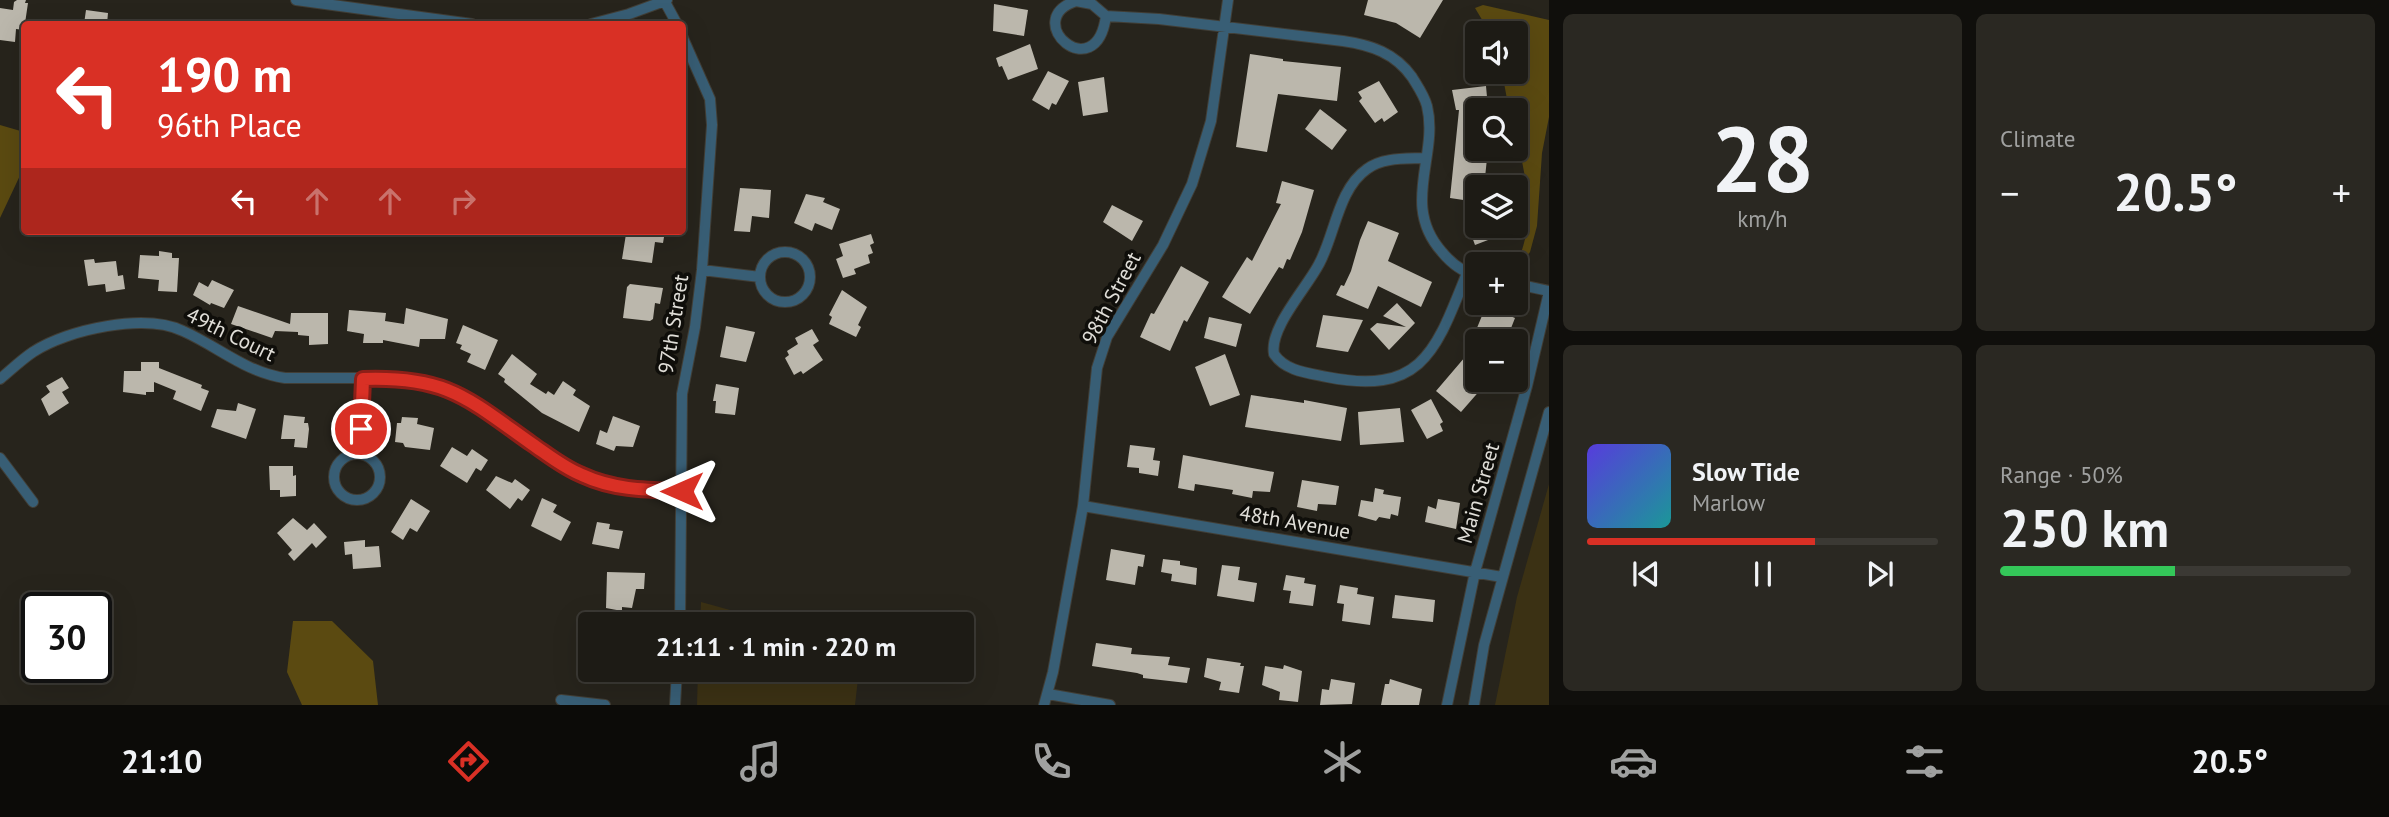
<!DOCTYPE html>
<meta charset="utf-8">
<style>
:root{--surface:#1d1b15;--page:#2a2822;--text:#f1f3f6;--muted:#a0a1a0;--line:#3b3934;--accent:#d93025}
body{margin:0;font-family:"PT Sans",sans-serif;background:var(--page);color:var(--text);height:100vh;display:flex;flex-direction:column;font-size:26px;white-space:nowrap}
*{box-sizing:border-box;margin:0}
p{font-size:23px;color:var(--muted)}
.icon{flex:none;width:38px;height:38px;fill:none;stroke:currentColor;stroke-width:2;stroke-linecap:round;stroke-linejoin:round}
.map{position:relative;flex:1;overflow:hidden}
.side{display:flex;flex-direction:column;gap:14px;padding:14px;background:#100f0c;width:840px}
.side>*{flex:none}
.top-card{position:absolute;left:21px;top:21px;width:665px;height:214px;border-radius:7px;box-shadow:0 7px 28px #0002,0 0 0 2px var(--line);background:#d93025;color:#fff;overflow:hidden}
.tools{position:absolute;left:1465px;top:21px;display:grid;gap:14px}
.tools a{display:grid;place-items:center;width:63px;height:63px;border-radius:7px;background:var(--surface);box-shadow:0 7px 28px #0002,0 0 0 2px var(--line);font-size:35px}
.speed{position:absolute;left:21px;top:592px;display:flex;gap:14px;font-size:35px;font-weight:700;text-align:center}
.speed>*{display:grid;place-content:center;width:91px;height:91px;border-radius:50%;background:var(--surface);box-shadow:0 7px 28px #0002,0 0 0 2px var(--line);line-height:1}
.speed .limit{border:4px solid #111;border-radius:10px;background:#fff;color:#111}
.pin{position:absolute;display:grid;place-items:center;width:60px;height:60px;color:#fff;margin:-30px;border:4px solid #fff;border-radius:50%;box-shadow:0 2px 7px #0007}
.me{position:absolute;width:77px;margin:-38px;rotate:270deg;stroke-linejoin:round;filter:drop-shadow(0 0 5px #0008)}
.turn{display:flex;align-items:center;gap:24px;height:147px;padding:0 21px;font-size:32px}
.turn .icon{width:91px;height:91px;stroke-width:2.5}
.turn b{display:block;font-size:49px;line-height:60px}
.lanes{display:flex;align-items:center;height:66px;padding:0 21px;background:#0003;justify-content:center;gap:35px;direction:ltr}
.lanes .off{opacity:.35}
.big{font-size:52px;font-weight:700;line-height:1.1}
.side .card{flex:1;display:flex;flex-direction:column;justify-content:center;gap:10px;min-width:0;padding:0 24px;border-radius:10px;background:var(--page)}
.side .dial{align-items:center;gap:0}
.dial b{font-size:91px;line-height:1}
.song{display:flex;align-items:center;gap:21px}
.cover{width:84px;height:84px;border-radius:10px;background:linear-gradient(135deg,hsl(250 70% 55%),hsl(180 70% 35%))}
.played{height:7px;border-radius:4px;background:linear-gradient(90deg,var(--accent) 65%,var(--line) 65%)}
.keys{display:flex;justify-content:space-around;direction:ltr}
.heat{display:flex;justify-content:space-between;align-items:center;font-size:38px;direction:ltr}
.charge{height:10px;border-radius:5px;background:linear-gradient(90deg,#34c759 50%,var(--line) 0)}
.side .tiles{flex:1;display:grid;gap:14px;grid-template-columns:repeat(2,1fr)}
.trip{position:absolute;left:578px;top:612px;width:396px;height:70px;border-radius:7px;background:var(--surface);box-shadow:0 7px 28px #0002,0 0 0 2px var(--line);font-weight:700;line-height:70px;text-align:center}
.menu{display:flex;height:112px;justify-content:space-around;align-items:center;background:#0c0b08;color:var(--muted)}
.menu .icon{width:49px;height:49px}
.menu .current{color:var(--accent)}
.menu b{font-size:32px;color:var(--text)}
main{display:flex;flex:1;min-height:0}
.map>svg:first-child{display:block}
.green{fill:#3b3114}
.water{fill:#5b4a11}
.building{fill:#bbb7ac}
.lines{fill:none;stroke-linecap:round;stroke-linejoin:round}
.minor-casing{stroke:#413e36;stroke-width:12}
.minor{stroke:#385e75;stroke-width:10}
.route-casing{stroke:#8d1f18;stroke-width:18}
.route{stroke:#d93025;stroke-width:12}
.labels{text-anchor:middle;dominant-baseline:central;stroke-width:7;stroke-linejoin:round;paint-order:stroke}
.street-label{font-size:21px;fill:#e0ded8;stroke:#0f0e0a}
</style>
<main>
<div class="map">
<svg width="1549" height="705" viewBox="0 0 1549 705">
<rect width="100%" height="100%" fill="#27241c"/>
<path class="green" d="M1549 484V705H1495L1517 597Z
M701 602 741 613 850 625H700Z
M698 670H859L855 705H697Z"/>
<path class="water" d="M1483 5 1549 20V117L1542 153 1537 226 1530 252 1527 256 1521 253C1540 197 1516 164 1516 110H1509L1502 72H1516V33H1490L1475 8Z
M0 125 24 132V167L0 218Z
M293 621H332L373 661 378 705H302L287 672Z"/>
<path class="building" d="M17 0H26L25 3H28L24 30 16 29 15 42 0 40V8L13 10 14 2Z
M1368 0H1443L1420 38 1396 23 1364 15Z
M994 4 1028 10 1024 36 993 31Z
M86 10 108 13 107 24H84Z
M1030 44 1038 69 1008 80 1002 66 999 67 996 58Z
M1250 54 1283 59V61L1341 67 1337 101 1278 94 1267 152 1236 147Z
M1048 71 1069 81 1056 105 1052 103 1049 110 1032 100Z
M1104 77 1108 112 1083 116 1078 82Z
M1379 81 1398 112 1384 122 1382 118 1375 123 1359 101 1362 98 1358 92Z
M1486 86 1488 108 1477 109V149H1488L1484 187H1477V202L1450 198 1459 110H1456L1452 90Z
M1320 109 1347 130 1332 150 1305 129Z
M1282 181 1314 190 1302 232 1290 260 1287 259 1283 269 1279 267 1250 314 1222 297 1247 257 1252 261 1281 204 1276 203Z
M740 188 771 190 769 218 752 216 750 232 734 231Z
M806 194 825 198 823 202 840 209 832 230 815 223 812 231 794 223Z
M1112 205 1143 221 1132 241 1103 222Z
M1368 221 1399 233 1388 261 1432 282 1421 307 1378 286 1368 309 1336 295 1341 285 1344 286 1351 271 1360 240Z
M1468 226H1522V227L1475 245Z
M634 231H665L663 243 655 242 652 263 622 259 626 234 633 235Z
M871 234 874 243 870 245 873 253 868 255 870 263 854 269 856 274 843 278 836 259 843 256 839 244Z
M159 251 172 253V258H179L177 292 158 291 159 280 138 278 140 255 159 256Z
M94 259 95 263 116 261 118 276 123 275 125 289 106 292 105 284 88 286 84 260Z
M1181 266 1209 282 1187 322 1184 320 1170 351 1140 337 1151 313 1154 314Z
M212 280 234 290 224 308 211 303 210 305 193 295 199 282 208 287Z
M630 284 663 288 660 304 655 303 653 319 650 321 623 318 627 287Z
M842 290 867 307 858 325 861 327 856 337 829 324 832 317 829 315Z
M1397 303 1415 323 1389 350 1370 329 1377 323 1406 327 1383 316Z
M238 306 290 324 291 313H328V344L309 345V336L298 335V332L275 331 272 338 231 324Z
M1486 306 1515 318 1506 341H1477V380H1489L1461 412 1436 391 1465 357Z
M406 308 448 319 445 339H420L419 347 383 340V343H363L364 334 347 331 349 310 386 313 385 321 404 324Z
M1323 315 1363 320 1348 352 1316 347Z
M1209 317 1242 324 1236 347 1204 338Z
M463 325 498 340 485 370 467 362 471 354 460 349 462 345 456 343Z
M726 326 755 332 746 362 720 357Z
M812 329 819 341 813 345 823 360 803 374 801 371 794 375 785 358 789 355 787 351 798 344 795 338Z
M512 354 537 374 530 384 546 394 548 391 554 395 563 381 576 390 573 395 590 406 579 432 542 413 504 382 505 379 498 374Z
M1225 354 1240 395 1210 406 1195 367Z
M141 362H159V368L202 385 201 388 209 391 201 411 173 399 176 391 154 382V392H146V395L123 392 124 371H141Z
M62 377 69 388 62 392 69 403 49 416 41 399 50 392 46 386Z
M716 384 739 388 735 415 715 413 716 401H713Z
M1251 395 1304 403V400L1347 408 1341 441 1245 427Z
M1431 399 1443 422 1440 424 1443 431 1427 439 1411 410Z
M238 403 256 409 246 439 211 427 217 409 236 411Z
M1400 408 1404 442 1360 445 1358 412Z
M284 415 305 417 304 423H308L309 429 307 448 294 447 295 439H281Z
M613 416 640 426 633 447 616 446 614 451 596 444 600 430 607 433Z
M402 417 418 418 417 424 434 428 430 450 405 447 403 443 395 442 397 423H401Z
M1130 445 1155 448 1153 460 1160 461 1158 476 1139 473V468L1127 467Z
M452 447 467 456 472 449 488 460 481 471 476 468 467 483 440 466Z
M1183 455 1274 472 1270 492 1253 491 1252 498 1232 494 1233 490 1195 484 1194 491 1178 488Z
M269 466H293V476L296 475V496L280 497V490H270Z
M496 476 512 483 515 479 530 490 522 501 518 498 510 509 486 490Z
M1302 480 1339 486 1336 505 1318 504 1317 511 1297 507Z
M1375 488 1384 490 1383 494 1401 497 1398 516 1391 514 1390 519 1379 517 1376 521 1358 516 1361 500 1373 502Z
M542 498 557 505 553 512 571 522 561 541 531 526Z
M411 499 430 511 417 532 410 528 403 540 391 532Z
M1438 499 1460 503 1456 529 1425 522 1428 506 1436 509Z
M293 518 307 530 314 523 327 537 316 548 312 543 294 561 288 554 292 550 277 533Z
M597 522 610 524 609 529 623 531 619 549 592 544Z
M365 540V547L379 546 381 567 353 569 352 554 345 555 344 542Z
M1111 549 1145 555 1143 567 1138 566 1135 585 1106 580Z
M1163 559 1180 561V565L1197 568 1196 585 1171 581 1172 574 1161 572Z
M1222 565 1240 567 1238 580 1257 583 1254 602 1217 596Z
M607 572 645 573 644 589H636L632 608 622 607V611L606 608Z
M1286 575 1305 578 1304 583 1316 585 1313 606 1289 603 1291 591 1283 590Z
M1340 585 1358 588 1357 594 1374 597 1370 625 1342 621 1344 604 1337 603Z
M1395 595 1435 600 1433 622 1392 618Z
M1096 643 1132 648 1131 654 1170 657 1168 665 1190 668 1187 683 1143 678V675L1137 673 1092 666Z
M1207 658 1241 663 1240 666H1244L1239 693 1219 690 1221 682 1204 677Z
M1284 665 1302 671 1298 702 1279 700 1280 692 1262 685 1265 666 1283 669Z
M1331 679 1355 683 1352 704 1320 705 1322 689 1329 690Z
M1390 679 1422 689 1419 705H1381L1385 684H1389Z"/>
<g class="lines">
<g class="minor-casing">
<path id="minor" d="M296 0 472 24
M1076 1 1092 4 1106 16C1096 89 1019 20 1076 1Z
M665 2 677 24
M1106 16 1159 19 1343 41C1371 45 1395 53 1412 77 1418 87 1424 95 1427 106 1439 156 1400 205 1442 252 1451 263 1463 272 1477 276
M591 24 629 14 667 0
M1425 158C1406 159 1383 157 1367 169 1338 189 1335 235 1319 264 1306 289 1269 328 1274 354 1285 371 1308 373 1327 377 1423 396 1436 350 1467 273
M760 277a25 25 0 1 1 50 0a25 25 0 1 1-50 0Z
M702 270 760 277
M1516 284 1549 291
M0 379C11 370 21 360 33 352 68 329 145 313 183 331 219 347 245 372 285 378H400L428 383 450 389 470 401 582 475 634 490 682 491
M334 477a23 23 0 1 1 46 0a23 23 0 1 1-46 0Z
M360 454 363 379
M0 458 33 502
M1083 506 1502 577
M680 625 682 394 695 327 702 270 712 125 710 99 682 36
M1048 694 1110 705
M561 700 605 705
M675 705 677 670
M1044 705 1053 672 1083 506 1097 368 1107 337 1163 245 1192 184 1211 121 1228 0
M1447 705 1475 572 1527 386 1549 292
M1474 705 1484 645 1549 412"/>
</g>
<use href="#minor" class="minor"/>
</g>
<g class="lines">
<g class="route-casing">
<path id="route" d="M361 429 363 379C447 376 467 398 532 444 548 455 564 468 582 475 614 490 647 490 682 491"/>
</g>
<use href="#route" class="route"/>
</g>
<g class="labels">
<g class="street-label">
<text transform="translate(1111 298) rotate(-62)">98th Street</text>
<text transform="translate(673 324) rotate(-81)">97th Street</text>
<text transform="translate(231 334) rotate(26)">49th Court</text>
<text transform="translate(1478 493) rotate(-74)">Main Street</text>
<text transform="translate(1295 522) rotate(10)">48th Avenue</text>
</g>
</g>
</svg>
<div class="tools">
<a><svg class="icon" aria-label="sound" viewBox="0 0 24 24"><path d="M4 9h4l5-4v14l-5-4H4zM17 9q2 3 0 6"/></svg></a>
<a><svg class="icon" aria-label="search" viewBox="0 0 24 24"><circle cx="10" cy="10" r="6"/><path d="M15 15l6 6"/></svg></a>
<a><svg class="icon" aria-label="layers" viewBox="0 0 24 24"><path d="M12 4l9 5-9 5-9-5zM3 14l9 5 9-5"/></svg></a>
<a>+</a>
<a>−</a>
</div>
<div class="speed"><div class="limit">30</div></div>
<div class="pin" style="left:361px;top:429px;background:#d93025"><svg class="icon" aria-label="arrive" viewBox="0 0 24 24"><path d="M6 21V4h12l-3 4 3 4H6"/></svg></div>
<svg class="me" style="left:682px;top:491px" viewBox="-20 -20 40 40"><path d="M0-17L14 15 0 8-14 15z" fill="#d93025" stroke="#fff" stroke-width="4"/></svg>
<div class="trip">21:11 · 1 min · 220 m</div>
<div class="top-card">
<div class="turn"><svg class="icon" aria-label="left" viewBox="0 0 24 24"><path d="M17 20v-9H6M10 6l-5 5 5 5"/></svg><div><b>190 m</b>96th Place</div></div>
<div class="lanes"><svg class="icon" aria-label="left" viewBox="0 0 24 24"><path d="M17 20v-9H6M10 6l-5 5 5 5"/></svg><svg class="icon off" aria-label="ahead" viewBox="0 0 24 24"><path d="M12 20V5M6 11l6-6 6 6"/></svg><svg class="icon off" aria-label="ahead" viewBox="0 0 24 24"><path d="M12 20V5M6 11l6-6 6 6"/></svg><svg class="icon off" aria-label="right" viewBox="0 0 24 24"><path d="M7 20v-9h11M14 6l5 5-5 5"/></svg></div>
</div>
</div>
<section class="side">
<div class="tiles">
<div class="card dial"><b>28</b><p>km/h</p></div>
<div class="card"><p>Climate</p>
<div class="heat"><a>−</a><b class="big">20.5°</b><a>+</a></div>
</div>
<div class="card">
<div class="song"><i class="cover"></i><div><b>Slow Tide</b><p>Marlow</p></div></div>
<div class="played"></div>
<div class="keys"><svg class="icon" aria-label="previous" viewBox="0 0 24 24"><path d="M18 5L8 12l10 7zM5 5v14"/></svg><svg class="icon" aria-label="pause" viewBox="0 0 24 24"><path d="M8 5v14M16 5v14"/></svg><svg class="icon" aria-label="next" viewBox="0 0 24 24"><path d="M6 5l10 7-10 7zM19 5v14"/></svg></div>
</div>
<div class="card"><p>Range · 50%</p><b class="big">250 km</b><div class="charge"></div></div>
</div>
</section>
</main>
<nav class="menu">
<b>21:10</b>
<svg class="icon current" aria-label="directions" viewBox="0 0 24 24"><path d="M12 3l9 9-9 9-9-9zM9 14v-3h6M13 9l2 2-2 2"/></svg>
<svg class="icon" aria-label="music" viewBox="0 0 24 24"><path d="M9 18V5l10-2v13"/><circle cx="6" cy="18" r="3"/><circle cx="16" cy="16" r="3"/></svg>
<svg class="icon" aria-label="phone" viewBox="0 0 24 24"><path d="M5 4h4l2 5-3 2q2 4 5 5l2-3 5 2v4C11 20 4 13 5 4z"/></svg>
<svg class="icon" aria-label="climate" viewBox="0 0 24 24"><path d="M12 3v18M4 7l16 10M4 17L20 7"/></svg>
<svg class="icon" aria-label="car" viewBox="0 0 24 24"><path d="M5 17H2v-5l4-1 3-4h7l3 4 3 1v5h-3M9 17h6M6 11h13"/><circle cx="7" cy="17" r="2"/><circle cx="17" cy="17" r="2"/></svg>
<svg class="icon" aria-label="filters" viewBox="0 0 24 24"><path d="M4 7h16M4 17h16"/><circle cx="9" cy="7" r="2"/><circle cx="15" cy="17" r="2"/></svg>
<b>20.5°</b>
</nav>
